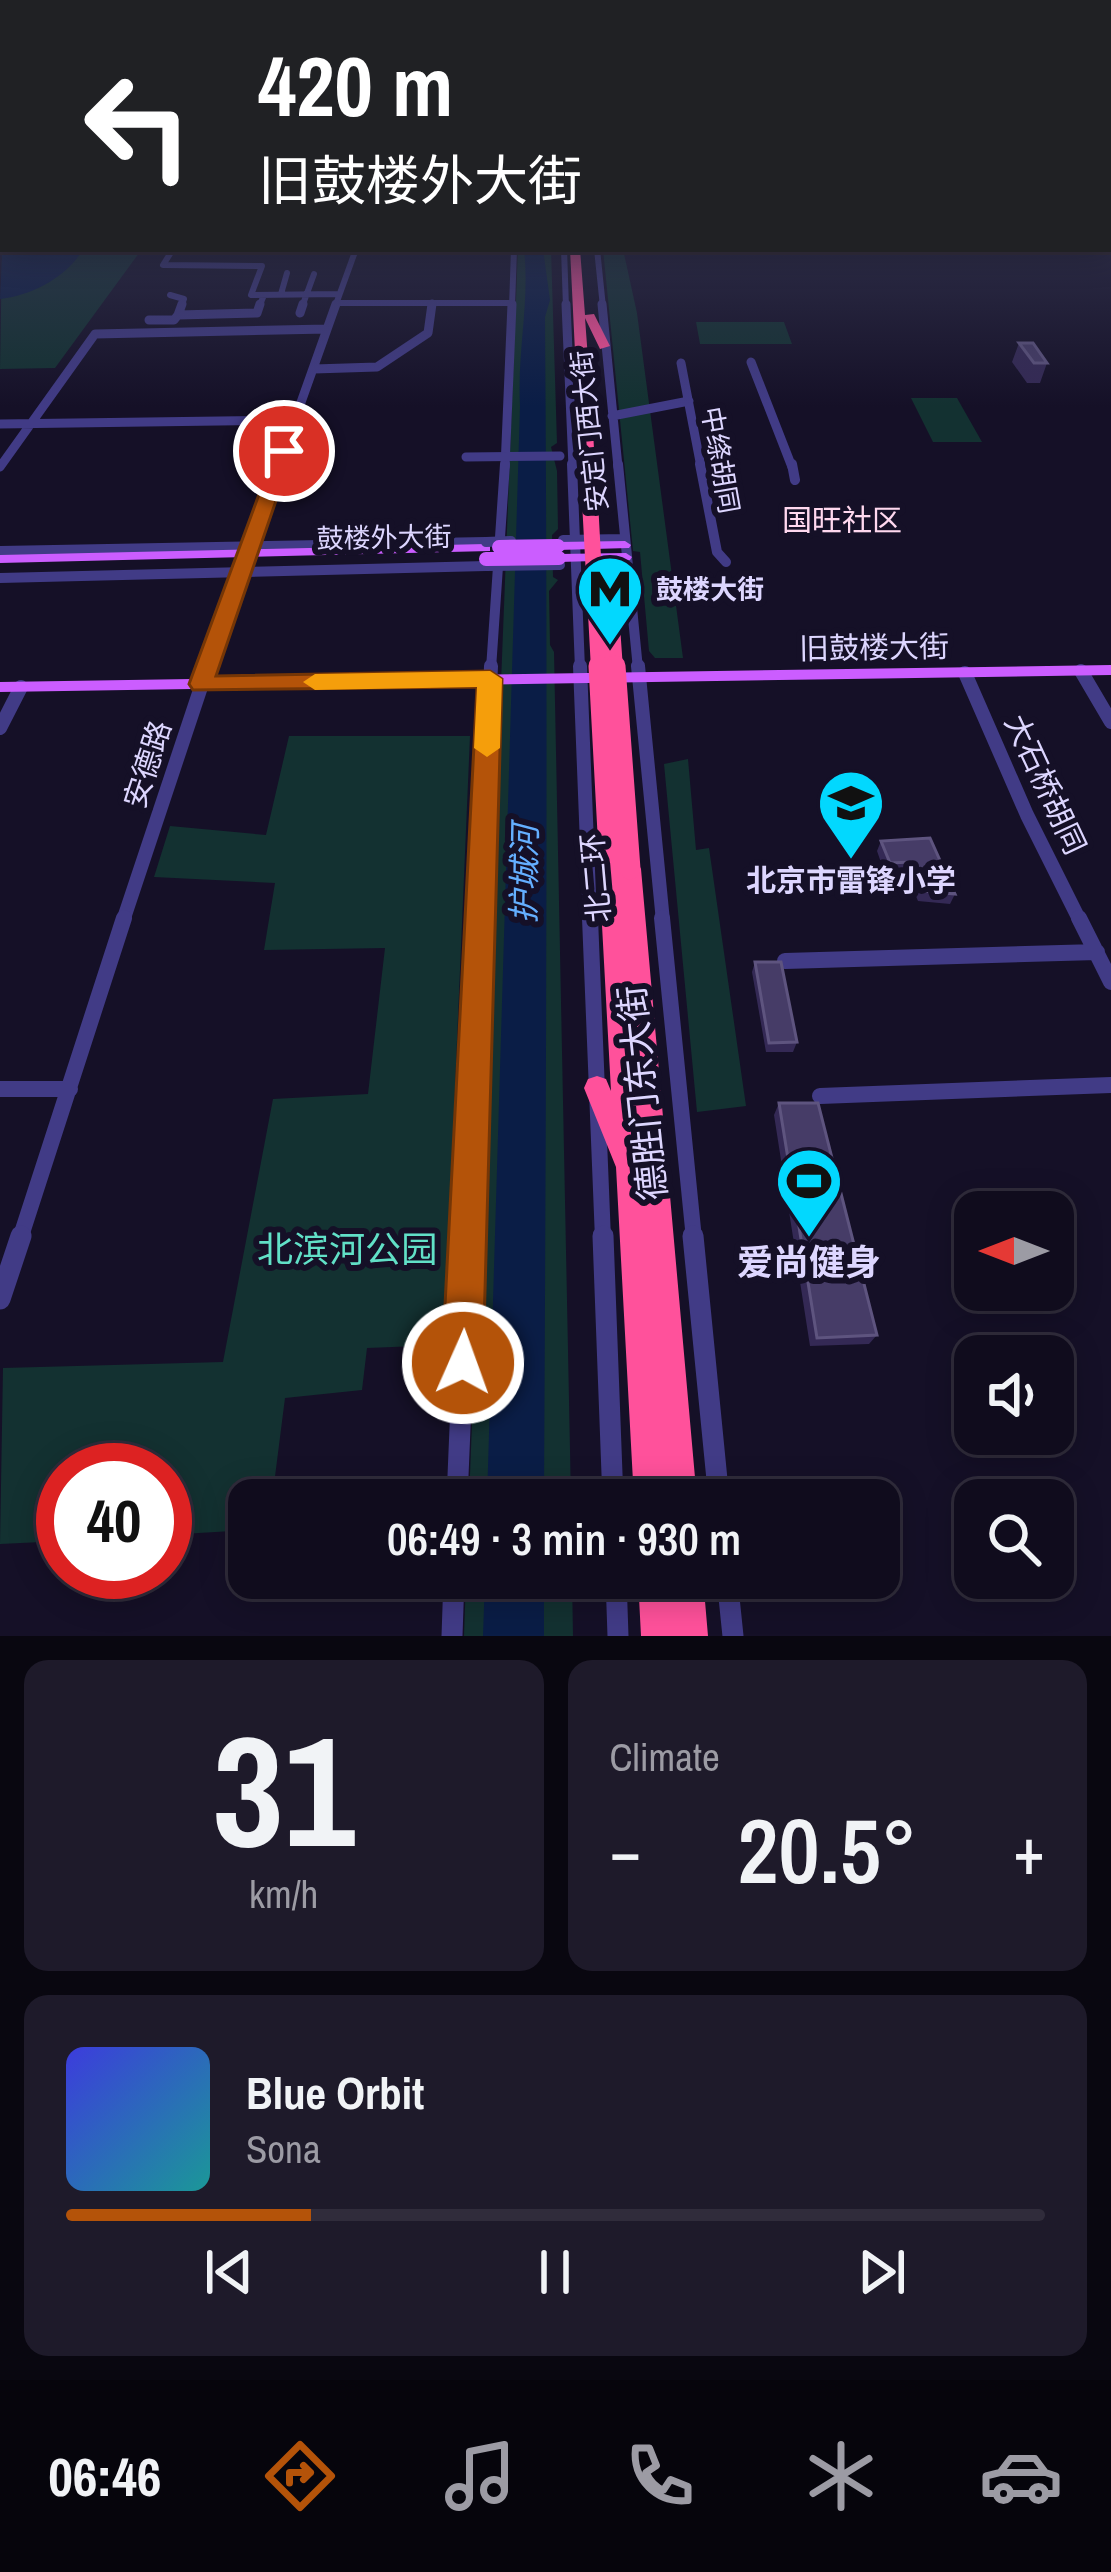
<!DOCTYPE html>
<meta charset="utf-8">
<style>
:root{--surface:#100c1d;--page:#1e1a2a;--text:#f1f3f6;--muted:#9c9ba4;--line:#302c3b;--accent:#b45309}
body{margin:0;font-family:"Archivo Narrow","Noto Sans SC",sans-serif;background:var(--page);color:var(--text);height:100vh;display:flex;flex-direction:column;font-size:45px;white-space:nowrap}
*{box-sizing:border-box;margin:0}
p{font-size:39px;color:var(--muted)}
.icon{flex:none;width:66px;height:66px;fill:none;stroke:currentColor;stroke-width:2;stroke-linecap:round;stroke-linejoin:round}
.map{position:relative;height:1636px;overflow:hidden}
.panel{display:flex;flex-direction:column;gap:24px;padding:24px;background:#090710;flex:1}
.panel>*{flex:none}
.banner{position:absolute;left:0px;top:0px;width:1113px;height:252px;box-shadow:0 6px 30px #0003,0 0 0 3px var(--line);background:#202124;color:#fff;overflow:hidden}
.needle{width:78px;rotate:270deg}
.fabs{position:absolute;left:954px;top:1191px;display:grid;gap:24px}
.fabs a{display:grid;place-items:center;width:120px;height:120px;border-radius:24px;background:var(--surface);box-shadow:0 6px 30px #0003,0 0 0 3px var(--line);font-size:60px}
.speed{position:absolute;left:36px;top:1443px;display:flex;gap:24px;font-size:60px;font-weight:700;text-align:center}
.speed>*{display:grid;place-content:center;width:156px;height:156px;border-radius:50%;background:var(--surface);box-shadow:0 6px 30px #0003,0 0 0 3px var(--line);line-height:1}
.speed .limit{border:18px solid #d22;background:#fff;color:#111}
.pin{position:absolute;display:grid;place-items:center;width:102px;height:102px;color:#fff;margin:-51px;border:6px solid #fff;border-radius:50%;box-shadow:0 3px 12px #0007}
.me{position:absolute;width:132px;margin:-66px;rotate:2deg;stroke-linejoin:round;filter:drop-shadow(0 0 9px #0008)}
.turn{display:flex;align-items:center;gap:42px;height:252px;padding:0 60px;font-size:54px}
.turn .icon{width:156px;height:156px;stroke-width:2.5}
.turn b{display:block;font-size:84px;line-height:102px}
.big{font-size:90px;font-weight:600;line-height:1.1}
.panel .tile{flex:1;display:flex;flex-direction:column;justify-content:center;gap:18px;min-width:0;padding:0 42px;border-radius:24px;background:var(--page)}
.panel .dial{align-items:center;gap:0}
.dial b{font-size:156px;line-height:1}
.song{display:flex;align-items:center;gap:36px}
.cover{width:144px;height:144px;border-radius:18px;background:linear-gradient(135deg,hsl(240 70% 55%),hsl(180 70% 35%))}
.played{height:12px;border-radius:6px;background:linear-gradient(90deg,var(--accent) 25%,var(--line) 25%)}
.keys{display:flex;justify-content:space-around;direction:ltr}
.heat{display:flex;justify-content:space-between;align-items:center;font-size:66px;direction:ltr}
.panel .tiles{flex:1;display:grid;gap:24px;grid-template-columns:1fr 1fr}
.tile:last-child{grid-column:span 2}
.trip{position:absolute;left:228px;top:1479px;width:672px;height:120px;border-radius:24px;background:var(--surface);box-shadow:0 6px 30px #0003,0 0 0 3px var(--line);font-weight:600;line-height:120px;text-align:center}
.tab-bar{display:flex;height:192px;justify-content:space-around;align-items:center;background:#06050c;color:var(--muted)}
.tab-bar .icon{width:84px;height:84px}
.tab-bar .selected{color:var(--accent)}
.tab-bar b{font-size:54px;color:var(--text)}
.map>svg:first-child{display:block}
.green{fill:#133131}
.water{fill:#0a1d46}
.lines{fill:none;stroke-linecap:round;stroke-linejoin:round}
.minor-far5{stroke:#413b86;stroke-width:6}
.minor-far4{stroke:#413b86;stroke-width:9}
.minor-far3{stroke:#413b86;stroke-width:10}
.minor-far2{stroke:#413b86;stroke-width:14}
.minor-far1{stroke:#413b86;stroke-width:16}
.minor{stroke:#413b86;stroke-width:21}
.major{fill:#cb5dff;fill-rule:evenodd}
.highway{fill:#ff519b;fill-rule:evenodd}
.minor-bridge-far1{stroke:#413b86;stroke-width:9}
.minor-bridge{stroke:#413b86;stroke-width:10}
.major-bridge{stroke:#cb5dff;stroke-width:14}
.highway-bridge-far2{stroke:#ff519b;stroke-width:14}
.highway-bridge-far1{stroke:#ff519b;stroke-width:16}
.highway-bridge{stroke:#ff519b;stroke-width:21}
.wall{fill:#342955}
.building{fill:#463c67;stroke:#5e547f;stroke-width:3}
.route{fill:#b45309;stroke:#753606;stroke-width:3}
.slow{fill:#f59e0b}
.labels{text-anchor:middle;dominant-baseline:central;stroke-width:12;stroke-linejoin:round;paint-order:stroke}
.far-street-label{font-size:27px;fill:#ddd6ff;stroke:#151027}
.far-poi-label{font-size:27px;font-weight:bold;fill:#ddd6ff;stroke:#151027;text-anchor:start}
.far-quarter-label{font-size:30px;fill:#ffd8ef;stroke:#151027}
.street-label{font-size:30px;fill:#ddd6ff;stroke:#151027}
.poi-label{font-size:30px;font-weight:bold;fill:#ddd6ff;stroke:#151027}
.water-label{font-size:33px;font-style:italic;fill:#64afff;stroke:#151027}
.near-street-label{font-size:36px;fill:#ddd6ff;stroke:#151027}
.near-park-label{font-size:36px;fill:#61e0c7;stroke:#151027}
.near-poi-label{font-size:36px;font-weight:bold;fill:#ddd6ff;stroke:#151027}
</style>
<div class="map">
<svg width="1111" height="1636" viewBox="0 0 1111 1636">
<rect width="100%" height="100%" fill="#151027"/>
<path class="green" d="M3 187V249H142L55 368 0 369Z
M518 249H551L557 443 551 447 557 471 558 529 552 535 553 577 558 580 549 591 550 645 554 652 571 1500H469Z
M603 249H623L637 313 683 658H655L649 651 640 552 633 551Z
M696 322H784L792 344H700Z
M911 398H957L982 442H933Z
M289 736H470L444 1345 367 1348 362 1390 285 1398 272 1500H249V1530L165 1535V1470H63V1541L0 1544 3 1368 223 1362 273 1099 368 1094 385 948 264 950 275 883 154 877 170 826 266 835Z
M688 759 696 850 709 848 746 1106 697 1112 664 764Z
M466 1578H572L573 1636H464Z"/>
<path class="water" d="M3 237V249H83C68 277 30 296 0 299Z
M524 249H543L550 300 545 317C548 711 546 1105 544 1500H487L520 406C517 352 530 302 524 249Z
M485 1578H544V1636H483Z"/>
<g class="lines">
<path class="minor-far5" d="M564 249 566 307
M597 249 603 307
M170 254 163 265 262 266 251 295 339 294
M281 294 287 273
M170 295 184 299 181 307
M337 303H511
M259 307 264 295
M302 307 314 274
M335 307 356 249
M512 307 514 249"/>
<path class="minor-far4" d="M182 304 178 315 257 313 260 304
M566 304 573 467
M602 304 618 467
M300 313 303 304
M149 320H174L178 315
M751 362 792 467
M681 363 701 467
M314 369 377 367 428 333 432 304
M612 416 689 401
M0 424 294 420
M0 467 95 334 327 329
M278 467 336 304
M505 467 512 304"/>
<path class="minor-far3" d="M572 464 580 669
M618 464 638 669
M700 464 717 552 726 562
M792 464 795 480
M563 540 624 539
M0 551 486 542
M0 578 486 566
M207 669 279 464
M491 669 505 464"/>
<path class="minor-far2" d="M580 666 590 921
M638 666 663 921
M1081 671 1111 722
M965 673 1027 815 1080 921
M0 728 21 687
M123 921 208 666
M480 921 491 666"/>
<path class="minor-far1" d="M590 918 603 1239
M662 918 694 1239
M1079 918 1111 982
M785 961 1097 952
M0 1089H70
M820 1096 1111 1085
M20 1239 124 918
M468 1239 480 918"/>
<path class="minor" d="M603 1236 613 1500
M693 1236 719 1500
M0 1299 21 1236
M457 1500 468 1236
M616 1578 618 1636
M727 1578 733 1636
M452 1636 454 1578"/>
<path class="major" d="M625 541 631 545 629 548 558 550 552 546 558 542Z
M486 544 490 545V551L0 563V555Z
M626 553 632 557 630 560 559 562 553 558 559 554Z
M1111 665V675L0 692V682Z"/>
<path class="highway" d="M570 249H580L585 315 594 314 610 346 600 349 585 318 592 413 585 417 578 413Z
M630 860 638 863 641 869 697 1500H634L616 1167 584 1088 588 1079 597 1076 606 1079 611 1091 599 870 602 864 610 861 620 868Z
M638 1578H703L708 1636H641Z"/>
<path class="minor-bridge-far1" d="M466 457 560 456"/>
<path class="minor-bridge" d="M486 542 511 541
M486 566 560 565"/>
<path class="major-bridge" d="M499 547 558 546
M486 559 559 558"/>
<path class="highway-bridge-far2" d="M585 413 588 467"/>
<path class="highway-bridge-far1" d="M588 464 599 669
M608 569 615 669"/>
<path class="highway-bridge" d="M599 666 610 870
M615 666 630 869"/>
</g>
<path class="wall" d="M1019 343 1047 363 1040 383H1027L1012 362Z
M881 841 955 894 950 904 918 901 906 873 885 874 877 851Z
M755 962 797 1042 793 1052H766L752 972Z
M779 1103 877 1335 869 1344 810 1346 774 1115Z"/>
<path class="building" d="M1019 343H1033L1047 363H1034Z
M930 838 955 894 923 891 911 862 890 863 881 841Z
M755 962H781L797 1042 769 1043Z
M779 1103H818L877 1335 817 1338Z"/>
<linearGradient id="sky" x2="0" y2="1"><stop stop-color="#0c0915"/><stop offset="0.44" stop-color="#353752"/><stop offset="1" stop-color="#353752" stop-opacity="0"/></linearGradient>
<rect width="1111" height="407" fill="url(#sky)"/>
<path class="route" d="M284 446 293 451 216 676 490 671 502 679 483 1363 477 1377 463 1383 448 1377 442 1363 477 687 193 690 189 684 275 451Z"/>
<path class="slow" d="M490 671 502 679 500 748 487 757 474 748 477 687 315 690 303 682 315 674Z"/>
<defs>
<g id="metro-pin" transform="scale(3.45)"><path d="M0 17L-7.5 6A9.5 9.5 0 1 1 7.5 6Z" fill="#02d8fe" stroke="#151027"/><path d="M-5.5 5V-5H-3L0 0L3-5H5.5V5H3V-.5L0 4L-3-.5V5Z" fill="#111"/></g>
<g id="school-pin" transform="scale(3.45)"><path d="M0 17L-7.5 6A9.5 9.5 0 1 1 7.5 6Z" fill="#02d8fe" stroke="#151027"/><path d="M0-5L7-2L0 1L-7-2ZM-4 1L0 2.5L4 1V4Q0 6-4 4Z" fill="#111"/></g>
<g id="stadium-pin" transform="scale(3.45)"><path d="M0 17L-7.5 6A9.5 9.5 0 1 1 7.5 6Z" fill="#02d8fe" stroke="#151027"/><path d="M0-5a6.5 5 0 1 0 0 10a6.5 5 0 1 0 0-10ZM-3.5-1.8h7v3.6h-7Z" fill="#111"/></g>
</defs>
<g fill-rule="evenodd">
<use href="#metro-pin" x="610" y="589"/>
<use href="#school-pin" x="851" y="803"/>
<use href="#stadium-pin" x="809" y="1181"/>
</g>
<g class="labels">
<g class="far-street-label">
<text transform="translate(589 431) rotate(-96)">安定门西大街</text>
<text transform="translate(721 460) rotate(80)">中绦胡同</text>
<text transform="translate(384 537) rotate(-1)">鼓楼外大街</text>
</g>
<g class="far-poi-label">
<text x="656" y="589">鼓楼大街</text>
</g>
<g class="far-quarter-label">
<text x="842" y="520">国旺社区</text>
</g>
<g class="street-label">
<text transform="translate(874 647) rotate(-1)">旧鼓楼大街</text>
<text transform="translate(147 764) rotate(-72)">安德路</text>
<text transform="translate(1046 784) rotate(65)">大石桥胡同</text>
<text transform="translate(595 878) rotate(-95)">北二环</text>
</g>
<g class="poi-label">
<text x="851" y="880">北京市雷锋小学</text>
</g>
<g class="water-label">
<text transform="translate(524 874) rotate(-89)">护城河</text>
</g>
<g class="near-street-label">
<text transform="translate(642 1093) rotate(-96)">德胜门东大街</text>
</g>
<g class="near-park-label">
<text x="347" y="1249">北滨河公园</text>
</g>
<g class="near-poi-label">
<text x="809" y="1262">爱尚健身</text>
</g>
</g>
</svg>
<div class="fabs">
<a><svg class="needle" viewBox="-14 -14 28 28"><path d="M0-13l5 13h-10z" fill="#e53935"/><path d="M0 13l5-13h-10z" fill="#9c9ba4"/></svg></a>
<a><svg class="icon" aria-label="sound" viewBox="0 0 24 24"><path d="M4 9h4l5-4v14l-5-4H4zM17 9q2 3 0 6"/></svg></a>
<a><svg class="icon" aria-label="search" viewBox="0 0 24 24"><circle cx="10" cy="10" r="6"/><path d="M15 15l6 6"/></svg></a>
</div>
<div class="speed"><div class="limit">40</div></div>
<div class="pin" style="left:284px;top:451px;background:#d93025"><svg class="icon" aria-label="arrive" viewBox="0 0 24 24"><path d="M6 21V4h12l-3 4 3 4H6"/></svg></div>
<svg class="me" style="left:463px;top:1363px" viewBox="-20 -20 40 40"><circle r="17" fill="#b45309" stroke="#fff" stroke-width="3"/><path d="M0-11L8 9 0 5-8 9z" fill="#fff"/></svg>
<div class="trip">06:49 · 3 min · 930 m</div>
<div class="banner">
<div class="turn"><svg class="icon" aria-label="left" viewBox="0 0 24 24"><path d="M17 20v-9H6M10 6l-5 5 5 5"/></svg><div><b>420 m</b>旧鼓楼外大街</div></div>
</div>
</div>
<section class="panel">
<div class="tiles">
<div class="tile dial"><b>31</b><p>km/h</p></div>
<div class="tile"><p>Climate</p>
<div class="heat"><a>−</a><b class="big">20.5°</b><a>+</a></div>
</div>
<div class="tile">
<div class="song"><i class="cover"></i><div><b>Blue Orbit</b><p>Sona</p></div></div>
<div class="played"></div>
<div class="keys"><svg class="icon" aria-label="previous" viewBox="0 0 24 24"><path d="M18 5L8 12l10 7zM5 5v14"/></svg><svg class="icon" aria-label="pause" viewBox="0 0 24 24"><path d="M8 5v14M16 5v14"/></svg><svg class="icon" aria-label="next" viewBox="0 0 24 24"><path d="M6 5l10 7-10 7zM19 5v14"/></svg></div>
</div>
</div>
</section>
<nav class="tab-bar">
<b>06:46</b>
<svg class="icon selected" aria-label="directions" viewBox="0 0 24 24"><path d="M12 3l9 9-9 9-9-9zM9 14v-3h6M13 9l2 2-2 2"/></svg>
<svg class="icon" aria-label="music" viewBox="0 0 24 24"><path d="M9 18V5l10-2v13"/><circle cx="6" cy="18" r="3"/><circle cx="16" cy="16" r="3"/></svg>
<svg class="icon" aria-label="phone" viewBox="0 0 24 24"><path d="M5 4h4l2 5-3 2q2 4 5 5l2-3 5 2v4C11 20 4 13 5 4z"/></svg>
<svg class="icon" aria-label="climate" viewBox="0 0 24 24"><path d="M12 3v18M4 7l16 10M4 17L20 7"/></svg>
<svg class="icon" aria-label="car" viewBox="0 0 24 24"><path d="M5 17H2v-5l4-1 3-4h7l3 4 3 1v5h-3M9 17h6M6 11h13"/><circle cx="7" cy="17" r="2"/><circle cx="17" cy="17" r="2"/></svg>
</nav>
